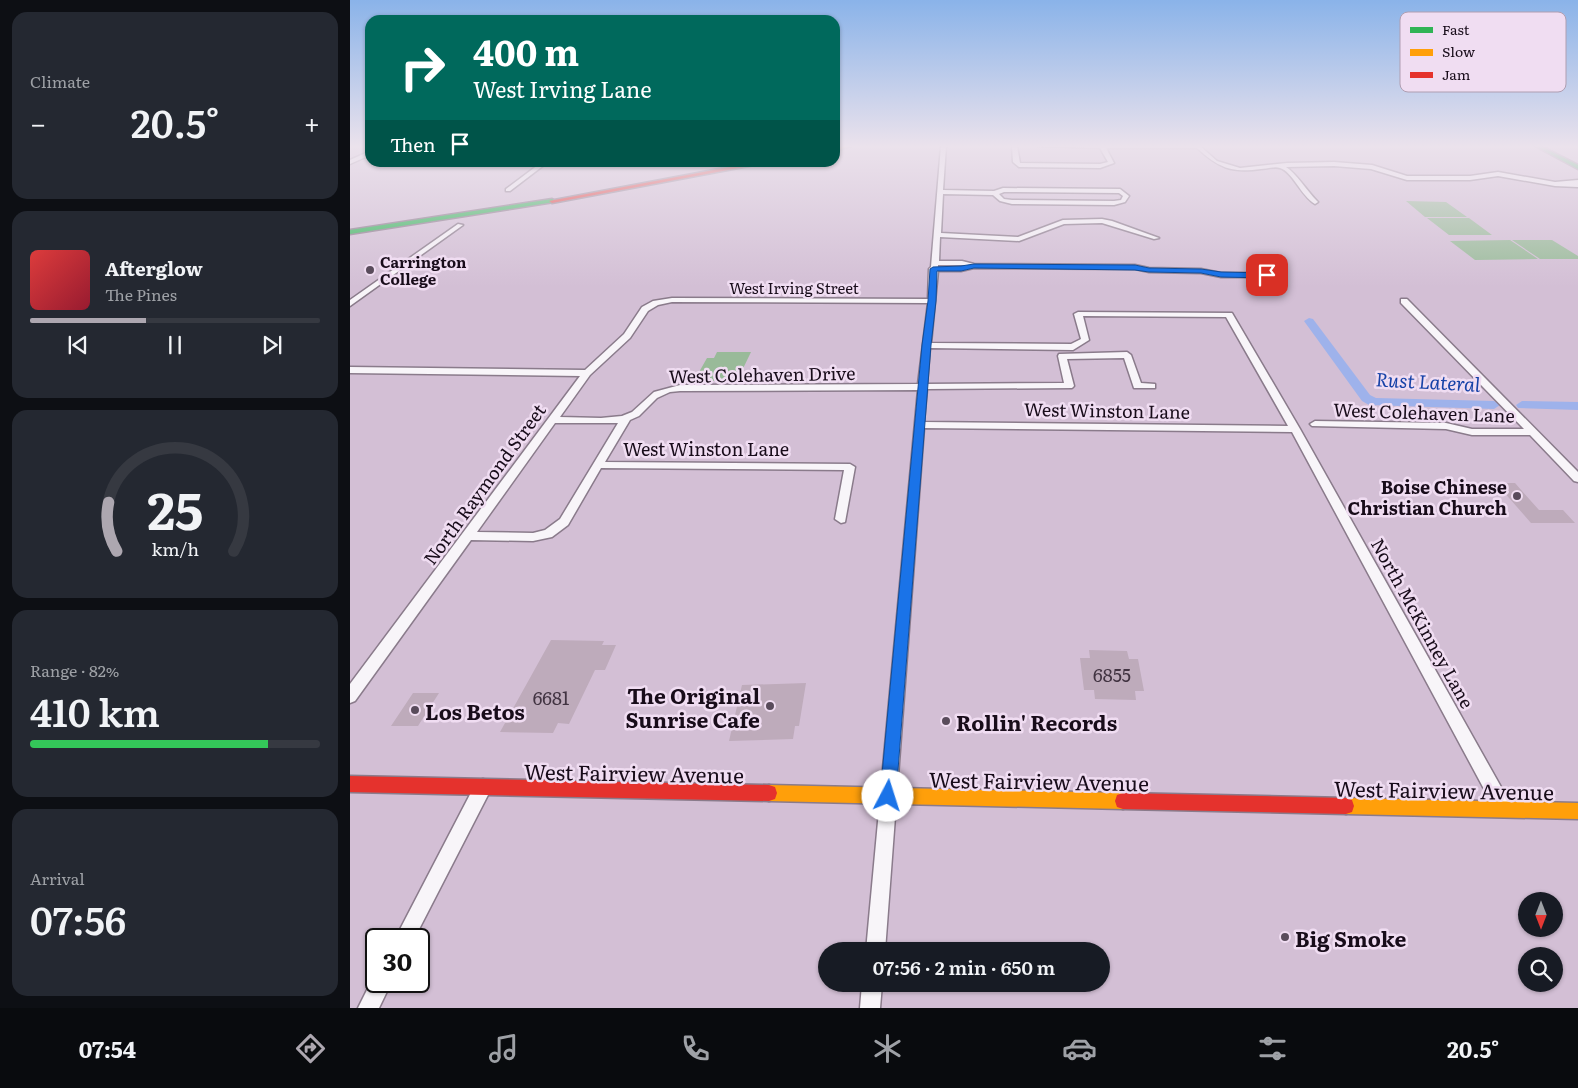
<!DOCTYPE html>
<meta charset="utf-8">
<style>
:root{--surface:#171b24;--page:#242831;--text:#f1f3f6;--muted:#9ea1a6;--line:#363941;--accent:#ada7b0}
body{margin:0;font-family:Literata,serif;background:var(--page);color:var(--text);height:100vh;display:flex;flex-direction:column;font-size:19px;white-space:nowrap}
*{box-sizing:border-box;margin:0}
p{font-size:16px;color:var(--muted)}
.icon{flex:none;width:28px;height:28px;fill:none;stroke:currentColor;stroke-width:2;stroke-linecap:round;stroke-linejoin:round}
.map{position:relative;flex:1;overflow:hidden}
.sheet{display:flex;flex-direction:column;gap:12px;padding:12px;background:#0d0f14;width:350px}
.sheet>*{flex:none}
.top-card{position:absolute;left:15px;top:15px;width:475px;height:152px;border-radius:15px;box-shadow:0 1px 4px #0004;background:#00695c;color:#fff;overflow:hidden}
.needle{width:32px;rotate:180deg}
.controls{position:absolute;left:1168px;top:892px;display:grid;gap:10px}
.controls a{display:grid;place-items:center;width:45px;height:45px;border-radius:50%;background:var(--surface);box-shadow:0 1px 4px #0004;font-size:25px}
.speed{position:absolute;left:15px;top:928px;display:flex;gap:10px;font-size:25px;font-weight:700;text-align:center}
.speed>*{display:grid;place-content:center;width:65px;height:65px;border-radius:50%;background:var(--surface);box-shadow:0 1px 4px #0004;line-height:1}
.speed .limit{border:2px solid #111;border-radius:8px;background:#fff;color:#111}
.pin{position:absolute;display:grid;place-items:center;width:42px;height:42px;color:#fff;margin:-21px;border-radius:10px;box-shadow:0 2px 8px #0006}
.me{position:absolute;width:55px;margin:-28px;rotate:5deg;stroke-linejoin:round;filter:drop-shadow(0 0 4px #0008)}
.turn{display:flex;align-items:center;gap:18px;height:105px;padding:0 25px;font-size:22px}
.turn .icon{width:65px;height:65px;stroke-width:2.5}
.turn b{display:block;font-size:35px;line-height:42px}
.then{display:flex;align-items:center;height:48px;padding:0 25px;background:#0003;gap:10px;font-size:19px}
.big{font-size:38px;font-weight:600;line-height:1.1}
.sheet .tile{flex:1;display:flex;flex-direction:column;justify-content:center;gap:8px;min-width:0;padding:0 18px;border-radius:15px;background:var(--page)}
.sheet .dial{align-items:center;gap:0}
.dial svg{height:130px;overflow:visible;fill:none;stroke:var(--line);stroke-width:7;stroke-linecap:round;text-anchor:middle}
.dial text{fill:var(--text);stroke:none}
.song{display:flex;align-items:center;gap:15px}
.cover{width:60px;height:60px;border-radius:8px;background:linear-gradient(135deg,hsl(0 70% 55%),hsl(350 70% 35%))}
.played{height:5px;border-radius:2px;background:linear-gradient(90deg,var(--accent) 40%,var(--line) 40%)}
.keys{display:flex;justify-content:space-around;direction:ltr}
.heat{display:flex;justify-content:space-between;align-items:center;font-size:28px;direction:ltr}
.charge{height:8px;border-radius:4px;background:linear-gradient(90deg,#34c759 82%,var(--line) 0)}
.trip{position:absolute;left:468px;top:942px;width:292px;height:50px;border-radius:25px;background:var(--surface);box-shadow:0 1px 4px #0004;font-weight:600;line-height:50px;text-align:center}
.dock{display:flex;height:80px;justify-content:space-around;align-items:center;background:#090b0e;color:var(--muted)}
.dock .icon{width:35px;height:35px}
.dock .current{color:var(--accent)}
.dock b{font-size:22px;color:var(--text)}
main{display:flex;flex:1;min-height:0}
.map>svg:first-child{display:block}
.green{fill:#99ba99}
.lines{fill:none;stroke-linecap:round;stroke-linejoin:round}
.canal{fill:#9eb2eb;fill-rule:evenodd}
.building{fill:#beabbb}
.street-casing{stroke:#8a7b8b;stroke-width:3}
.fast-casing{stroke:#8a7b8b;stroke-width:3}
.slow-casing{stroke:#8a7b8b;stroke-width:3}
.jam-casing{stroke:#8a7b8b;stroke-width:3}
.street{fill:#f8f5f9;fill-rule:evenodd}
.fast{fill:#30b455;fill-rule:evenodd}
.slow{fill:#ff9f0a;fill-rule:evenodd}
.jam{fill:#e5322d;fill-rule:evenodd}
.route{fill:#1a73e8;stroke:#114b97}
.poi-dot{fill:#594b5b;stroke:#f0ddf2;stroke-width:2}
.labels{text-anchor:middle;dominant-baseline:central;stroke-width:5;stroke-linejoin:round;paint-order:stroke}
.far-poi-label{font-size:15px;font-weight:bold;fill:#180c1a;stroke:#f0ddf2;text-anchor:start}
.far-street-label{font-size:15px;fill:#180c1a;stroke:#f0ddf2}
.street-label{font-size:18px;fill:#180c1a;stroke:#f0ddf2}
.poi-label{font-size:18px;font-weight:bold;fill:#180c1a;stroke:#f0ddf2;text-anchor:end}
.near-number-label{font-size:18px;fill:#423442}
.water-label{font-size:19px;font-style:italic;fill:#1642a7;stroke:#f0ddf2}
.near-poi-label{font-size:21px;font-weight:bold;fill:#180c1a;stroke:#f0ddf2;text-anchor:start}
.near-street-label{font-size:21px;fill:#180c1a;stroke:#f0ddf2}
.key{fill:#f0ddf2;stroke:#af9eb1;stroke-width:1}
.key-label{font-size:14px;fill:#180c1a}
</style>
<main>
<section class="sheet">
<div class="tile"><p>Climate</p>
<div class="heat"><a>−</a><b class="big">20.5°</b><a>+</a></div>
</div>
<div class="tile">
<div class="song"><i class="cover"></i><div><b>Afterglow</b><p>The Pines</p></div></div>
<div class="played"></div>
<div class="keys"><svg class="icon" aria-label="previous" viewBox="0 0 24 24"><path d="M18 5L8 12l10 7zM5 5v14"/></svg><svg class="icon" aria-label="pause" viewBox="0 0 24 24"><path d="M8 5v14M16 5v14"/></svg><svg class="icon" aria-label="next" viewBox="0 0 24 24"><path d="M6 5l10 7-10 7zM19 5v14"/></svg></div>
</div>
<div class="tile dial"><svg viewBox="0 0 100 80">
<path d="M14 69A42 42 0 1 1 86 69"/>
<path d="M14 69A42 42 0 0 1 9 39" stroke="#ada7b0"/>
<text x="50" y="56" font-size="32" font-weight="700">25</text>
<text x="50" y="72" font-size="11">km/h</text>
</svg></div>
<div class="tile"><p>Range · 82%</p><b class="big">410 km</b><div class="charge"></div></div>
<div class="tile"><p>Arrival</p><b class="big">07:56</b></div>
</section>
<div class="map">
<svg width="1228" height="1008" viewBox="0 0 1228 1008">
<rect width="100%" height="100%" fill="#d3bfd5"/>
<path class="green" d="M1056 201 1096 202 1117 217H1075Z
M1077 218H1119L1142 235H1099Z
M1160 240 1188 259 1125 260 1100 241Z
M1162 240H1202L1228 256V259H1190Z
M367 352H401L387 381H344L357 358H364Z"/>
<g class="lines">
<path class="canal" d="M959 318 963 319 1020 395 1026 398 1144 401 1150 405 1144 409 1019 405 1012 401 954 321Z
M1172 401 1228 402V410L1168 408 1166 405Z"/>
</g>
<path class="building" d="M1146 483H1165L1189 510H1213L1225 523H1181Z
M201 640 254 641 252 645H266L255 670H245L219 724 208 723 203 733 150 732Z
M739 650 777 651 779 659H788L794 691H785L786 700 745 699 744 690H734L730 658H740Z
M456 683 449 726H445L443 739 379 741 392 685Z
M63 693H89L68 726H41Z"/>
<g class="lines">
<g class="street-casing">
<path id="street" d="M591 146H596L593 190 644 191 653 188 770 189 779 196 775 202 764 205 662 204 650 201 643 195 593 194 591 233 668 237 713 220 752 219 762 221 809 238 804 239 752 223 714 224 669 241 590 237 589 261H612L624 264 785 265 799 268 851 269 871 273H920V277H871L851 273 799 272 785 269 624 268 611 271H588L581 343 721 344 731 339 724 314 728 312 882 313 950 429 1160 803 1162 809 1160 815 1154 817 1148 815 942 432 574 428 535 951H516L568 390 330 391 320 392 307 398 289 416 280 420 255 462 500 464 505 467 495 522 491 523 485 519 494 470 251 468 218 525 202 537 183 541 121 540 5 701 0 703V684L230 376 0 373V367L235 370 274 334 292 307 303 301 322 298 578 299 579 269 581 267ZM654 192 769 193 773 196 771 200 764 201 662 200 654 199 649 194ZM588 265H612L615 266 588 267ZM322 302 578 303 568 384 330 385 304 392 282 412 272 416 251 418 210 417 240 375 280 338 298 311 308 305ZM733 316 876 317 938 426 574 422 577 389 722 388 724 386 717 359 774 358 784 388H805V384L791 383 781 355 777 352 709 354 708 356 714 383 577 384 580 348 723 350 739 340ZM205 423H268L210 519 195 530 183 533 127 532Z
M662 146H667L670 163 750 164 758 162 750 148 687 146H850L867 161 890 168 937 163 984 162 1022 165 1057 176H1120L1148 172 1205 182 1228 180V187L1205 186 1148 176 1120 180H1057L1021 169 984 166 936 167C946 173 957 191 967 201L968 202 965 204C951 196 943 172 930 168 925 166 916 169 911 169 881 173 869 168 847 148H756L764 163 750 168 669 167 663 162Z
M20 151V155L0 164V160Z
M192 162H198L160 191H156V189Z
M108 224 113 225 0 306V300Z
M1051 299H1057L1228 472V482L1224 481 1180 435H1122L1096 429 962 426 960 424 965 421 1096 423 1122 429H1174L1051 303Z
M133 779 139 781 141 787 139 793 64 939H45L127 781Z
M25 974 26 981H42L29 1008H8Z
M512 984H532L530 1008H510Z"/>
</g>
<g class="fast-casing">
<path id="fast" d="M1185 146H1191L1228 165V169Z
M202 199 205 201 204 202 0 234V230Z"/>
</g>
<g class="slow-casing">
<path id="slow" d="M491 146H501L485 151V147Z
M419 785 773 793 779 795 781 801 779 807 773 809 419 801 413 799 411 793 413 787Z
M996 798 1228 803V819L996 814 990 812 988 806 990 800Z"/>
</g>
<g class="jam-casing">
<path id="jam" d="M406 162H420L202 203 199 201Z
M0 776 419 785 425 787 427 793 425 799 419 801 0 792Z
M773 793 996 798 1002 800 1004 806 1002 812 996 814 773 809 767 807 765 801 767 795Z"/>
</g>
<use href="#street" class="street"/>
<use href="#fast" class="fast"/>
<use href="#slow" class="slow"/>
<use href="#jam" class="jam"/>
</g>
<linearGradient id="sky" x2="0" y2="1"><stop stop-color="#8ab3e9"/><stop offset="0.51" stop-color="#ebe2ec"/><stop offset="1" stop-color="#ebe2ec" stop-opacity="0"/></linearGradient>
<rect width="1228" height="287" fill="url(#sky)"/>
<path class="route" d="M624 264 785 265 799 268 851 269 871 272 917 273 921 275 917 278 871 277 851 273 799 272 785 270 624 268 611 271H587L586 301 581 345 546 796 544 802 538 804 532 802 530 796 572 345 578 301 580 269 583 267 611 266Z"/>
<g class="poi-dot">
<circle cx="20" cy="270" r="5"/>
<circle cx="1167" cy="496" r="5"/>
<circle cx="420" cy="706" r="5"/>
<circle cx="65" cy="710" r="5"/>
<circle cx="596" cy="721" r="5"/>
<circle cx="935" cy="937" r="5"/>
</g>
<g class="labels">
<g class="far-poi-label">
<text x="30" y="261">Carrington<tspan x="30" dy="17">College</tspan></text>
</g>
<g class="far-street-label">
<text x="444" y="287">West Irving Street</text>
</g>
<g class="street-label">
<text transform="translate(412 374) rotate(-1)">West Colehaven Drive</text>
<text transform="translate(757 410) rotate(1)">West Winston Lane</text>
<text transform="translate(1074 412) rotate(2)">West Colehaven Lane</text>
<text x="356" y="448">West Winston Lane</text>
<text transform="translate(134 484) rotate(-54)">North Raymond Street</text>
<text transform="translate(1073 623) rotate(61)">North McKinney Lane</text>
</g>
<g class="poi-label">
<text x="1157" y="486">Boise Chinese<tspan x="1157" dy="21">Christian Church</tspan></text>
</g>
<g class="near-number-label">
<text x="762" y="674">6855</text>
<text x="201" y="697">6681</text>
</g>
<g class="water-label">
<text transform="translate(1078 381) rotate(3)">Rust Lateral</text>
</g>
<g class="near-poi-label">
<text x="410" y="694" text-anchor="end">The Original<tspan x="410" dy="24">Sunrise Cafe</tspan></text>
<text x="75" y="710">Los Betos</text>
<text x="606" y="721">Rollin' Records</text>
<text x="945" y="937">Big Smoke</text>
</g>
<g class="near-street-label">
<text transform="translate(284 772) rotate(1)">West Fairview Avenue</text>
<text transform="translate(689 780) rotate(1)">West Fairview Avenue</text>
<text transform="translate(1094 789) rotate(1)">West Fairview Avenue</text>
</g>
</g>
<rect x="1050" y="12" width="166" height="80" rx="8" class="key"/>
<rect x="1060" y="27" width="23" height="6" fill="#30b455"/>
<rect x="1060" y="49" width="23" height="7" fill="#ff9f0a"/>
<rect x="1060" y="72" width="23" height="6" fill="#e5322d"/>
<g class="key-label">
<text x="1092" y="35">Fast</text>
<text x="1092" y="57">Slow</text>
<text x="1092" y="80">Jam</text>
</g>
</svg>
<div class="controls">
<a><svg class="needle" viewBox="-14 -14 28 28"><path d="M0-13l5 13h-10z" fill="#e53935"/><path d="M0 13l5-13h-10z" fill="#9ea1a6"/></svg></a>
<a><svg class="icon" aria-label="search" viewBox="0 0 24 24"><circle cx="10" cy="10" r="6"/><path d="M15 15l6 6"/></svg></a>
</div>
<div class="speed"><div class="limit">30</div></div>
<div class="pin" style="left:917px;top:275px;background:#d93025"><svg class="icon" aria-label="arrive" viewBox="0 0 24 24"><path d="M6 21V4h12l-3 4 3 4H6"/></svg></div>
<svg class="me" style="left:538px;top:796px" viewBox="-20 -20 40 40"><circle r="19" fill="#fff"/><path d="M0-13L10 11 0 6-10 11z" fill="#1a73e8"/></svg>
<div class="trip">07:56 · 2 min · 650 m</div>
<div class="top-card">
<div class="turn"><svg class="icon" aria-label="right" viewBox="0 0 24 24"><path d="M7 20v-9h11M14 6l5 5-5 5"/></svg><div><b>400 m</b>West Irving Lane</div></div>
<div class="then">Then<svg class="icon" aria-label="arrive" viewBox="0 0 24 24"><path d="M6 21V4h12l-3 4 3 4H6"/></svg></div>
</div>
</div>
</main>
<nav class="dock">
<b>07:54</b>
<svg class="icon current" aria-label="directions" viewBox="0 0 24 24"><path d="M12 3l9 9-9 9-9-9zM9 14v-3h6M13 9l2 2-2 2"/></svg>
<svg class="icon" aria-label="music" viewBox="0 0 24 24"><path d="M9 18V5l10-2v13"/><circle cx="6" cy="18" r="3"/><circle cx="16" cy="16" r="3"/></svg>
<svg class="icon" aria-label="phone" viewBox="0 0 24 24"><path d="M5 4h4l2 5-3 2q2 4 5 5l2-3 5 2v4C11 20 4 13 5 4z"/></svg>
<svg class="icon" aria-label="climate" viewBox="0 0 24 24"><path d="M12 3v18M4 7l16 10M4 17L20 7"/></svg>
<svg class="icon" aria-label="car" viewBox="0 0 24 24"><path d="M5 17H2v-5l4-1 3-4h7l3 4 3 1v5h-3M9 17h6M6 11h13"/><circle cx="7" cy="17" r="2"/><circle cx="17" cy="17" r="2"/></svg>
<svg class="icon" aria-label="filters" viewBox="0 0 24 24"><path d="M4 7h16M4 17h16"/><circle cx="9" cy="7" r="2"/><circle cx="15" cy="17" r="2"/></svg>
<b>20.5°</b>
</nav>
